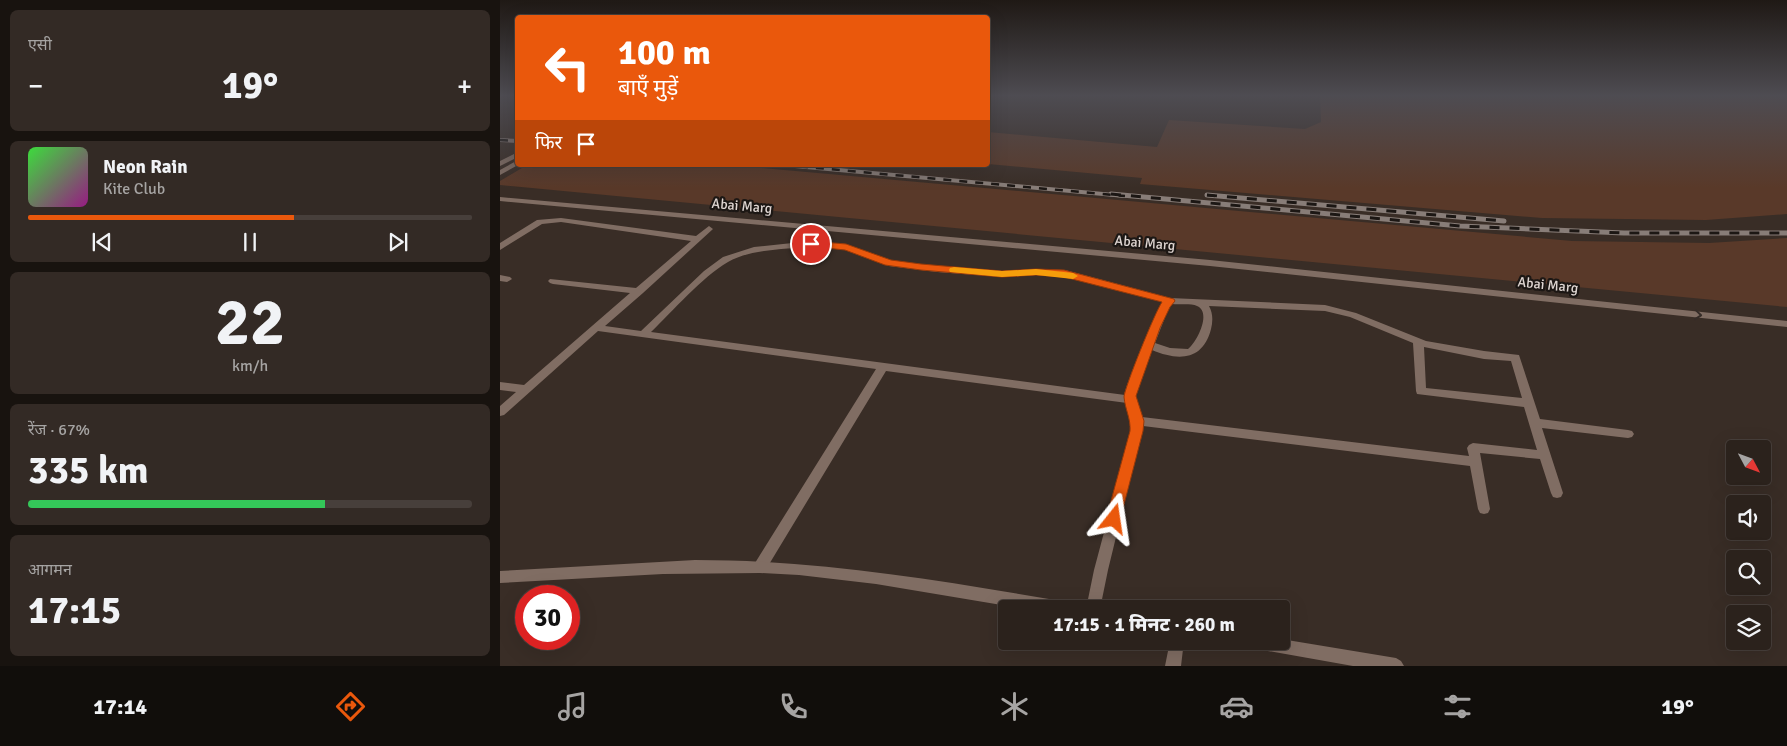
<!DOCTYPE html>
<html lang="hi">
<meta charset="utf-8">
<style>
:root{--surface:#2b221c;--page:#332a25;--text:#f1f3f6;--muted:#a6a4a3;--line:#473f3b;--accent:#ea580c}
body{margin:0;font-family:Signika,"Noto Sans Devanagari",sans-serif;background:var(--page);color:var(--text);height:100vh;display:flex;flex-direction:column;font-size:19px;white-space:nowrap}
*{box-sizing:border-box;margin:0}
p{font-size:16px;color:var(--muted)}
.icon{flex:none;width:28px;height:28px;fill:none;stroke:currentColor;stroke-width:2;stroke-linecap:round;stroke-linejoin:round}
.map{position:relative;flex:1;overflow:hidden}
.sheet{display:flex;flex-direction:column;gap:10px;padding:10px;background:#18130f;width:500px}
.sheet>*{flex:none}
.hud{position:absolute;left:15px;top:15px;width:475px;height:152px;border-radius:5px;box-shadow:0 5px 20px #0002,0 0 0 1px var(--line);background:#ea580c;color:#fff;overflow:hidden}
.needle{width:32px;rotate:131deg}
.controls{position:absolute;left:1226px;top:440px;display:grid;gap:10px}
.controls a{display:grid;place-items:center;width:45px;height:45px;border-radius:5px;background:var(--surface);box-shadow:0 5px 20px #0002,0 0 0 1px var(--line);font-size:25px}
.speed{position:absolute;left:15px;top:585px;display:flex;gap:10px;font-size:25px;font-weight:700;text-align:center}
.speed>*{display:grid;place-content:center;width:65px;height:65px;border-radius:50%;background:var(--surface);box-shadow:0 5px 20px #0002,0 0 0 1px var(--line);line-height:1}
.speed .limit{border:8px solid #d22;background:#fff;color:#111}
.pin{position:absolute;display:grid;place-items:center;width:42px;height:42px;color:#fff;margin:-21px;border:2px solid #fff;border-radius:50%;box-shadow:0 1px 5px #0007}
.me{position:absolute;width:55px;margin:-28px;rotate:15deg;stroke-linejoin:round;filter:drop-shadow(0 0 4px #0008)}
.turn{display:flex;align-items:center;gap:18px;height:105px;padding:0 20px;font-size:22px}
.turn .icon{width:65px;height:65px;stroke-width:2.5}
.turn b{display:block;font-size:35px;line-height:42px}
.then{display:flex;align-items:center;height:48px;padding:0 20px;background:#0003;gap:10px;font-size:19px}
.big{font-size:38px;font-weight:800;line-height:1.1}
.sheet .card{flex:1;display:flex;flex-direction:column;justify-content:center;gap:8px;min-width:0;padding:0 18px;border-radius:8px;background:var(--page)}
.sheet .dial{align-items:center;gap:0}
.dial b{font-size:65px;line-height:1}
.song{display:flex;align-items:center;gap:15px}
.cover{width:60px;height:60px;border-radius:8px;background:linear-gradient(135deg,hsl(120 70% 55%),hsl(310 70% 35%))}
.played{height:5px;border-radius:2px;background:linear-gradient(90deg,var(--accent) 60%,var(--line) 60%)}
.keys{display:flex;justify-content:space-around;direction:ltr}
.heat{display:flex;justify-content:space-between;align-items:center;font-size:28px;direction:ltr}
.charge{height:8px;border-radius:4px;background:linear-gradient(90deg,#34c759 67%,var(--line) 0)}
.trip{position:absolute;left:498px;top:600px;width:292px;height:50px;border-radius:5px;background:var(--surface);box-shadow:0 5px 20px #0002,0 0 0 1px var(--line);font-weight:800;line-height:50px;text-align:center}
.tab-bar{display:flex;height:80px;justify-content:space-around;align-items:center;background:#110e0b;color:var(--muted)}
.tab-bar .icon{width:35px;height:35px}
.tab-bar .active{color:var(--accent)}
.tab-bar b{font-size:22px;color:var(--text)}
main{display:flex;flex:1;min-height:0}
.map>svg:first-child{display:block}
.green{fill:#593929}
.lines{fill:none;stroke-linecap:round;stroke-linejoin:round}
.minor{fill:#806d63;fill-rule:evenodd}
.tertiary{fill:#806d63;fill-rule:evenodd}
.rail-far1-casing{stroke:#887d78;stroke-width:4}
.rail-casing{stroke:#887d78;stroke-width:5}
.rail-far1{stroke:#1c1714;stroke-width:2.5;stroke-dasharray:8;stroke-linecap:butt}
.rail{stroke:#1c1714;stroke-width:3;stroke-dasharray:10;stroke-linecap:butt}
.oneway{stroke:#352c28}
.route{fill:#ea580c;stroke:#983908}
.slow{fill:#f59e0b}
.labels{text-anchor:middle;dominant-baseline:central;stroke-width:4.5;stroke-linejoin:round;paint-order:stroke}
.street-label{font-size:14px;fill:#e0d7d3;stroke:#1c1714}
</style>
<main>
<section class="sheet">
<div class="card"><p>एसी</p>
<div class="heat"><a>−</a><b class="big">19°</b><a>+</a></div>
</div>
<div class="card">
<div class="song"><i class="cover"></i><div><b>Neon Rain</b><p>Kite Club</p></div></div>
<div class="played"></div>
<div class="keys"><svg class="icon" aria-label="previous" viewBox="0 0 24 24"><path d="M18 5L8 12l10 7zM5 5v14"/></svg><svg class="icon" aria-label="pause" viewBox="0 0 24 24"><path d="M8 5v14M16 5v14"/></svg><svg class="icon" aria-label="next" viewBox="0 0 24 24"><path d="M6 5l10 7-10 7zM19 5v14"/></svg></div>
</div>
<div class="card dial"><b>22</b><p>km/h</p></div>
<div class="card"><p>रेंज · 67%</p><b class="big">335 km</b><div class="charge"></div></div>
<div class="card"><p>आगमन</p><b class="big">17:15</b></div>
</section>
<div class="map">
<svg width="1287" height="666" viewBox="0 0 1287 666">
<rect width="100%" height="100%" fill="#392d26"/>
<path class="green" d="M820 95H1287V214L1206 220 1042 218 640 184 642 178 488 164V132L657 147 669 120 805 129 821 122Z
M27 165H229L1072 241 1209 243 1287 238V307L0 185V181Z"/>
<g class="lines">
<path class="minor" d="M0 197 710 260 1287 321V327L710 266 0 201Z
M61 218 196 236 209 226 213 229 143 293 105 326 141 331 204 271 223 257 254 247 311 241 346 244 391 261 437 266 502 271 536 269 565 270 670 298 825 305 856 313 926 341 984 351 1019 355 1040 419 1128 430 1132 431 1134 434 1132 437 1128 438 1042 428 1063 493 1061 497 1057 498 1053 497 1051 493 1040 459 980 453 990 509 988 513 984 514 980 513 978 509 970 466 643 426 608 570 600 609H586L594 570 631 431V421L627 403 386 371 265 571 260 573 255 571 253 567 255 563 376 369 98 331 4 415 0 416V406L16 392 0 390V382L24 385 130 293 53 284 50 283 48 281 50 279 136 288 191 241 61 222 42 224 0 250V243L37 220ZM311 247 345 249 389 266 437 272 502 277 536 275 565 276 663 302 650 328 625 395 151 332C173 311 202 277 228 262 250 249 286 249 311 247ZM672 304C679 305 691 303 697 306 712 312 697 342 688 349L670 348 655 343 669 307ZM709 306 825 311 850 317 913 343 916 391 917 394 1024 407 1037 450 973 443 969 445 967 448 969 456 642 417 635 396 652 350C678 361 703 361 711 329 713 321 713 313 709 306ZM924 347 984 359 1011 361 1022 398 926 388Z
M0 275 10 277 12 279 7 282 0 281Z
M670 641H684L681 666H665Z"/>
<path class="tertiary" d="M18 152V157L0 166V161Z
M18 160V165L0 175V170Z
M195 560C323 560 441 581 567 602L572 604 574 609H526L376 584 299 575 260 573 163 574 0 583V571Z
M781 639 896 658 901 661 904 666H853L751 648 746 646 744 641H781Z"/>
<g class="rail-far1-casing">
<path id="rail-far1" d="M0 140 18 141
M284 165 625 196
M707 195 715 196"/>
</g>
<g class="rail-casing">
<path id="rail" d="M611 194 960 226 1124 233H1287
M707 195 1004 221"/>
</g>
<use href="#rail-far1" class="rail-far1"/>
<use href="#rail" class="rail"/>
</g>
<defs><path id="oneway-chevron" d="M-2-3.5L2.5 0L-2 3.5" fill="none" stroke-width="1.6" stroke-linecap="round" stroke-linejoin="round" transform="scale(1.25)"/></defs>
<use class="oneway" href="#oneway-chevron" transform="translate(1198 315) rotate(6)"/>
<linearGradient id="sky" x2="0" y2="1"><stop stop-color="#1f1915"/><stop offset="0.51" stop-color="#4e4c52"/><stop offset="1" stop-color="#4e4c52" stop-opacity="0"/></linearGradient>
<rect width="1287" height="188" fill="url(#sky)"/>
<path class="route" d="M311 241 346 244 391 260 421 264 502 271 536 269 564 270 674 299 675 301 670 307 660 328 636 396 644 421 643 431 619 524 614 526 609 524 606 519 630 431C631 419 625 409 624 397 624 389 655 312 662 302L564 277 536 275 502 277 421 270 385 265 345 250 308 246V242Z"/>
<path class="slow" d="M454 267 502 271 536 269 573 273 578 276 573 279 536 275 502 277 450 272 449 270 450 268Z"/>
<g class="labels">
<g class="street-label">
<text transform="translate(242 206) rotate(5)">Abai Marg</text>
<text transform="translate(645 243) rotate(5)">Abai Marg</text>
<text transform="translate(1048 285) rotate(6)">Abai Marg</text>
</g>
</g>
</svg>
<div class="controls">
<a><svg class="needle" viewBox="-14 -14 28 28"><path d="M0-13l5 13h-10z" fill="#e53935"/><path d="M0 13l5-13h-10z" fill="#a6a4a3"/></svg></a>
<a><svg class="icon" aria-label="sound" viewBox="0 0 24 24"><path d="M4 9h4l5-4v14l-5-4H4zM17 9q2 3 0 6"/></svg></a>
<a><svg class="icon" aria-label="search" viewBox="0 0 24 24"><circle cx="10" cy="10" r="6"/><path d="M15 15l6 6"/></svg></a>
<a><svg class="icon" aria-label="layers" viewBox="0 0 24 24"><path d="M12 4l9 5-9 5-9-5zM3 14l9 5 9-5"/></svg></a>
</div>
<div class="speed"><div class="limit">30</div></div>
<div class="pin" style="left:311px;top:244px;background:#d93025"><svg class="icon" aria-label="arrive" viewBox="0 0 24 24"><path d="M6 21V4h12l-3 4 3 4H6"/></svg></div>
<svg class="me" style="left:614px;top:519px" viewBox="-20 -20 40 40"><path d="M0-17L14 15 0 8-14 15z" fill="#ea580c" stroke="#fff" stroke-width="4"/></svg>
<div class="trip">17:15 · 1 मिनट · 260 m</div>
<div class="hud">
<div class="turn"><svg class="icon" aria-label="left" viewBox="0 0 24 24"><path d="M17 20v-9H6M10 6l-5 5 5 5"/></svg><div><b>100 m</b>बाएँ मुड़ें</div></div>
<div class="then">फिर<svg class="icon" aria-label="arrive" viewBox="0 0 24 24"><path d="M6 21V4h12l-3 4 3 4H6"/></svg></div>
</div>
</div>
</main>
<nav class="tab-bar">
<b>17:14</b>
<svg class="icon active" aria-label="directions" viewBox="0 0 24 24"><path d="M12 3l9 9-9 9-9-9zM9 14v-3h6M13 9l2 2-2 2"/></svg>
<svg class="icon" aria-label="music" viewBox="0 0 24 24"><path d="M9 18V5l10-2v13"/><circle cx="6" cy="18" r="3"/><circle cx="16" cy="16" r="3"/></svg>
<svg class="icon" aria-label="phone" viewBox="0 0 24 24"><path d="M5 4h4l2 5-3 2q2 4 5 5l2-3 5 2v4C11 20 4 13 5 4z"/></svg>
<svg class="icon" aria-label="climate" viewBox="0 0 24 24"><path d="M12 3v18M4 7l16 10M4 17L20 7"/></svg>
<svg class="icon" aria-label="car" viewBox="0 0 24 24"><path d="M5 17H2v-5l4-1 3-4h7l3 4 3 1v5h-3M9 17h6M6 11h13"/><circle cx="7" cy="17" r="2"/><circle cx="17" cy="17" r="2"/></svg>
<svg class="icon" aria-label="filters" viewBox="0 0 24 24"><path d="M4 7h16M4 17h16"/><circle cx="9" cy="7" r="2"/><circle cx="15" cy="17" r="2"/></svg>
<b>19°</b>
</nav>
